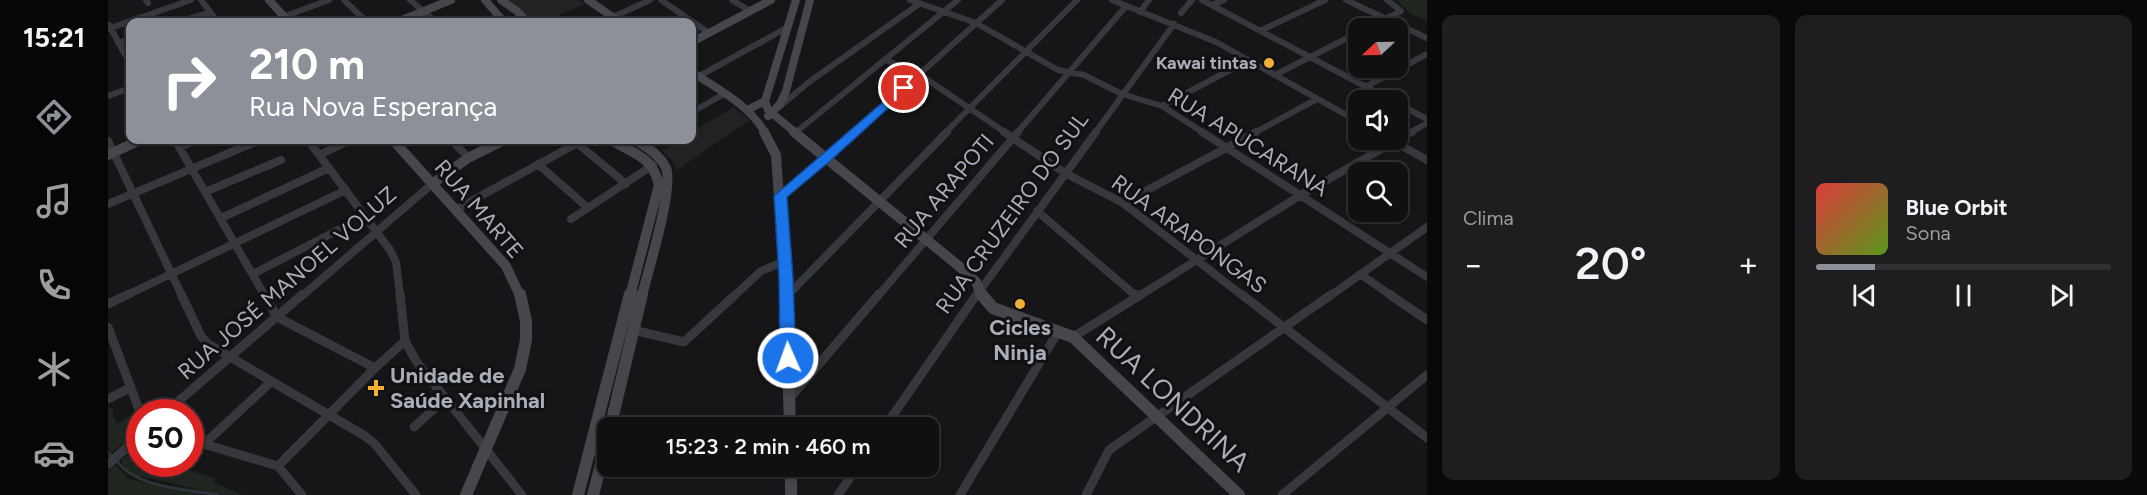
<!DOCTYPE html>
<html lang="pt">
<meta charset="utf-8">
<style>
:root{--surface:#101012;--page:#1e1e20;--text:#f1f3f6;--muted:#9c9d9f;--line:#303032;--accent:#8c9099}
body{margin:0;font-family:Figtree,sans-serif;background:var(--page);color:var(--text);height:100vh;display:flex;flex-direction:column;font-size:22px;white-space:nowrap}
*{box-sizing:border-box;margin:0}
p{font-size:20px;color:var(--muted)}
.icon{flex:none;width:33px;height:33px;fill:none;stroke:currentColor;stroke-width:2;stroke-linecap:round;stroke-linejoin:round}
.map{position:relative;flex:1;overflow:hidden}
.drawer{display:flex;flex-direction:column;gap:15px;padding:15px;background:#09090a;width:720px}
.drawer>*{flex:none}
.hud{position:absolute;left:18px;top:18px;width:570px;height:126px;border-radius:12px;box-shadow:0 2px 4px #0004,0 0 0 2px var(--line);background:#8c9099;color:#fff;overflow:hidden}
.needle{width:39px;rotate:248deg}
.fabs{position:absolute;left:1240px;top:18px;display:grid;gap:12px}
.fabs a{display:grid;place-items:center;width:60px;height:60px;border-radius:12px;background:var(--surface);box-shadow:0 2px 4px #0004,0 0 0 2px var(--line);font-size:30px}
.speed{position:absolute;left:18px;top:399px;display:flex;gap:12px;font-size:30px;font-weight:700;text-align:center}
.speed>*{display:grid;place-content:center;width:78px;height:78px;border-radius:50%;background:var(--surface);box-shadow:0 2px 4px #0004,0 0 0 2px var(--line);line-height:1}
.speed .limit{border:9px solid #d22;background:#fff;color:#111}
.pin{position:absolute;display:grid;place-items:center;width:51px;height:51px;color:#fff;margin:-26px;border:3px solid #fff;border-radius:50%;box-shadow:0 2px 6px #0007}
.me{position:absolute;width:66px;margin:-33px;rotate:358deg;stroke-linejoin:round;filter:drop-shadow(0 0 4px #0008)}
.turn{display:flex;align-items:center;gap:21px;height:126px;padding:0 24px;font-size:27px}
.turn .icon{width:78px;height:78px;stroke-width:2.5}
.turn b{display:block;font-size:42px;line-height:51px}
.big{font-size:45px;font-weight:600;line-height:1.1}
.drawer .card{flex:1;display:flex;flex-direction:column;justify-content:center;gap:9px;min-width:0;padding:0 21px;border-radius:12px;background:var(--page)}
.song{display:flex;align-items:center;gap:18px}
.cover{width:72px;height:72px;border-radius:9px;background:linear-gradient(135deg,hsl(0 70% 55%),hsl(90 70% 35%))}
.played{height:6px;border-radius:3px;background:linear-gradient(90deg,var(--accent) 20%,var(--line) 20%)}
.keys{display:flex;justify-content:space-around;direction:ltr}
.heat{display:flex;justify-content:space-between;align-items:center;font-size:33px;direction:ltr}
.drawer .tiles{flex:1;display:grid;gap:15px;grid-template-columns:repeat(2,1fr)}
.trip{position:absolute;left:489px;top:417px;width:342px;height:60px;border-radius:12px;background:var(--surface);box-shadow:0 2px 4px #0004,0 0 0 2px var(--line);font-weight:600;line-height:60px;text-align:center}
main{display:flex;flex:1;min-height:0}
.menu{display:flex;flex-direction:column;width:108px;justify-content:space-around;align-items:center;background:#060607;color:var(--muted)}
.menu .icon{width:42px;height:42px}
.menu .on{color:var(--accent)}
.menu b{font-size:27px;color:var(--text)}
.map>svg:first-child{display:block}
.built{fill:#222225}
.green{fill:#1e261f}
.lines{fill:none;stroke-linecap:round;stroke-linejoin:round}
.stream{stroke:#2c353c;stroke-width:3}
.street-far2{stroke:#37383d;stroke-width:6}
.street-far1{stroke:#37383d;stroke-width:8}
.street{stroke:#37383d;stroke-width:9}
.secondary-far2{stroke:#45474d;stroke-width:8}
.secondary-far1{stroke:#45474d;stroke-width:10}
.secondary{stroke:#45474d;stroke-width:12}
.route{fill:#1a73e8;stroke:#114b97;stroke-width:1.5}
.poi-dot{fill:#f2b134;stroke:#111113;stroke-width:2}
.labels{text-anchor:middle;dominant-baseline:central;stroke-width:6;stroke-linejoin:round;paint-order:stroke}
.far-poi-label{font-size:18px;font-weight:bold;fill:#a8adb8;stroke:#111113;text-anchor:end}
.street-label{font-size:22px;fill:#a8adb8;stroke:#111113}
.poi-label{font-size:22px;font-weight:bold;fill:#a8adb8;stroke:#111113}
.near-street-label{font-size:27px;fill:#a8adb8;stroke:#111113}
</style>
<main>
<nav class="menu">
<b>15:21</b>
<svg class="icon on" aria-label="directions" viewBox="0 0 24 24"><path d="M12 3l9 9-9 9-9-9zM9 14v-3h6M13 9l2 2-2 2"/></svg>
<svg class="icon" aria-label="music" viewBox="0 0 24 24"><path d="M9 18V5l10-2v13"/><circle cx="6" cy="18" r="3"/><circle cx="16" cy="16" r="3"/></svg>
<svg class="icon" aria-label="phone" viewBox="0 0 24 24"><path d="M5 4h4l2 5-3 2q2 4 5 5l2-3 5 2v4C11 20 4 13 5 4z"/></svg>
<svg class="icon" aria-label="climate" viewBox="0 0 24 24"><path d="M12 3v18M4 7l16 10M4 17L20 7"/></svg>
<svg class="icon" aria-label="car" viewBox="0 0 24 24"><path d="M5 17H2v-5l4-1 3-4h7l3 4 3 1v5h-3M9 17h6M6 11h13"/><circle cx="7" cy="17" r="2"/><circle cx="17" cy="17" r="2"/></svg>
</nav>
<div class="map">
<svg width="1319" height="495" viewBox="0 0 1319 495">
<rect width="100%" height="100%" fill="#161618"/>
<path class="built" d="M397 0H472L477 4 435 22H422Z
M625 107 642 120 569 170 565 162 554 150 571 140H584V132Z"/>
<path class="green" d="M1289 0H1319V21L1303 14Z
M0 406 5 410V415L9 423 25 414 31 430 3 453 0 446Z
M27 448 31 451 32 464C60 464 80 470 107 478L105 482 135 495H115L30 476 17 469 13 460Z
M7 464 21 479 95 495H0V470Z"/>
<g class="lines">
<path class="stream" d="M0 452 4 457
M9 461C28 488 79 489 110 495"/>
<path class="street-far2" d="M38 0 40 3
M93 0 110 22
M236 0 259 22
M302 0 328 22
M553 0 601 33
M624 0 642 11
M802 0 868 23 950 70 976 75 1014 94 1054 106 1096 133
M1004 0 1108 42 1251 122
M1094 0 1283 100
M1238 0 1319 38
M1104 5 1116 0
M1032 12 1041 0
M1073 13 1084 0
M71 22 102 12
M161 22 221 0
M494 22 542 0
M1 25 22 64
M1259 28 1293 11 1279 0
M0 29 83 0
M1152 31 1217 0
M10 43 22 39
M778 60 811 74 898 133
M1167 75 1251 32
M584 80 680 27
M1257 87 1319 54
M0 96 22 88
M1290 104 1319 119
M1054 106 1141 60
M670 108 701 82 811 4
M584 112 616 94
M687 133 850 0
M746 133 894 0
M837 133 969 0
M909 133 1018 6
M987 133 1066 24
M1146 133 1209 99
M1301 133 1319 123"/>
<path class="street-far1" d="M896 132 957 173 1015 203 1135 296
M1094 132 1319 277
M687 133 689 132
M1290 139 1304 132
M67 140 157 296
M200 140 282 250 288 262 292 296
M343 140 361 158
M1283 140 1319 160
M0 141 74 296
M469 143 518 184
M71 147 90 140
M211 155 243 140
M430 164 480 208
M97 192 173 160
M672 196 748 132
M1015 203 1148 132
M0 204 152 140
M347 210 475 140
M929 211 1028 296
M113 218 221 168
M463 219 545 165
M145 274 230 230
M1252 274 1284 296
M17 296 238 190
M194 296 324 184
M626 296 653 271 677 261
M679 296 839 132
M770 296 910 132
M868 296 988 132
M1031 296 1193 195 1289 140
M1222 296 1319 227"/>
<path class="street" d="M73 294 93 336 100 344 257 436 266 443 308 495
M156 294 169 317 267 368
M292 294 297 341 308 361 414 495
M1027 294 1030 297
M1133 294 1319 438
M1281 294 1319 320
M678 297 681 294
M0 304 21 294
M0 327 32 412
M525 330 576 342 628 294
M965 337 1034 294
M0 399 23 387
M681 399 771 294
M58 412 195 294
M306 427 338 398
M776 428 869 294
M82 440 170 466 194 495
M96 444 164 381
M0 464 32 436
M170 466 267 368 297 341
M730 495 750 466
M852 495 950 332
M978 495 1001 450 1224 294
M1174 495 1319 375"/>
<path class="secondary-far2" d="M161 0 181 22
M377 0 396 22
M393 0 409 11 419 22
M480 0 512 22
M289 22 343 0
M584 42 663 0
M584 72C609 89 642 105 657 133
M657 101 660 110 688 133
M639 110 657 101 688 0
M660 116 672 104 678 91 702 0"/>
<path class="secondary-far1" d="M656 132 668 155 678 296
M686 132 852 267 868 282 874 296
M285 140 398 266 412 296
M504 140C526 155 544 155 551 185L522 296
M527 140C539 147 552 155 558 168 566 188 540 271 534 296
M0 155 32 140
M324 184 360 158 396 140"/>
<path class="secondary" d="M678 294 682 428
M873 294 885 308 965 337 1131 495
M502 428 534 294
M683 466V495
M358 495 412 369 418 340V321L412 294
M470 495 522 294
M485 495 500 438"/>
</g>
<path class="route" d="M796 84 801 88 800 90 722 161 679 197 685 278 688 358 685 363 680 365 674 363 672 358 671 278 666 196Z"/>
<g class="poi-dot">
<circle cx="1161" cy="63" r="6"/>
<circle cx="912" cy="304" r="6"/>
<path d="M265 379h6v6h6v6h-6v6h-6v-6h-6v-6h6z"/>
</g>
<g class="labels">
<g class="far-poi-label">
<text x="1149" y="63">Kawai tintas</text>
</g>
<g class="street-label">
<text transform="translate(1140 142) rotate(32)">RUA APUCARANA</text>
<text transform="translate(836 191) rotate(-50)">RUA ARAPOTI</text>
<text transform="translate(371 209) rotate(49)">RUA MARTE</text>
<text transform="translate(904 213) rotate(-54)">RUA CRUZEIRO DO SUL</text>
<text transform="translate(1081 234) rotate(36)">RUA ARAPONGAS</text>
<text transform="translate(179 283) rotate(-41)">RUA JOSÉ MANOEL VOLUZ</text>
</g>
<g class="poi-label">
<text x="912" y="327">Cicles<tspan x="912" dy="25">Ninja</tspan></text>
<text x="282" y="375" text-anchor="start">Unidade de<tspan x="282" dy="25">Saúde Xapinhal</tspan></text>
</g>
<g class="near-street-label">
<text transform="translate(1065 399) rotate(43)">RUA LONDRINA</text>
</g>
</g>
</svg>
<div class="fabs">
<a><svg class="needle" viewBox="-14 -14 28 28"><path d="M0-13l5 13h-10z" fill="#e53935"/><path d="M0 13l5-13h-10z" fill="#9c9d9f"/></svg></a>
<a><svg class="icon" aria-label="sound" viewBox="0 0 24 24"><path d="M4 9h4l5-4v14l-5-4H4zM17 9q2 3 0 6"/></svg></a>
<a><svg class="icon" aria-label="search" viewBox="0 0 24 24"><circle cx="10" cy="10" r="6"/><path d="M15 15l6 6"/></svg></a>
</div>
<div class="speed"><div class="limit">50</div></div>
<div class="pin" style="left:796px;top:88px;background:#d93025"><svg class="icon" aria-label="arrive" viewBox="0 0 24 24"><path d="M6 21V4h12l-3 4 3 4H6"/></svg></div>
<svg class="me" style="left:680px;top:358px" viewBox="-20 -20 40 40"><circle r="17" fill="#1a73e8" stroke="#fff" stroke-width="3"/><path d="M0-11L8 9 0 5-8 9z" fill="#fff"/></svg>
<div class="trip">15:23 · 2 min · 460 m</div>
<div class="hud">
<div class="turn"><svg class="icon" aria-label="right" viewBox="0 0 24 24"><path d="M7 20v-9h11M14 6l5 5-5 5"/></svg><div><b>210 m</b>Rua Nova Esperança</div></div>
</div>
</div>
<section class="drawer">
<div class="tiles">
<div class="card"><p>Clima</p>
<div class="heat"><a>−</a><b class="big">20°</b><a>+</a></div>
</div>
<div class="card">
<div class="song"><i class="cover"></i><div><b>Blue Orbit</b><p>Sona</p></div></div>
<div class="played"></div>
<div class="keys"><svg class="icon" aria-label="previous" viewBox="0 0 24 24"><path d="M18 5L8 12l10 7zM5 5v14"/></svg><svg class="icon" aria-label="pause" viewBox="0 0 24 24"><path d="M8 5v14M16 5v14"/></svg><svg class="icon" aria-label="next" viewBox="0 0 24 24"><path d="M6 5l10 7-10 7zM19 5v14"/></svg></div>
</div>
</div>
</section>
</main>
